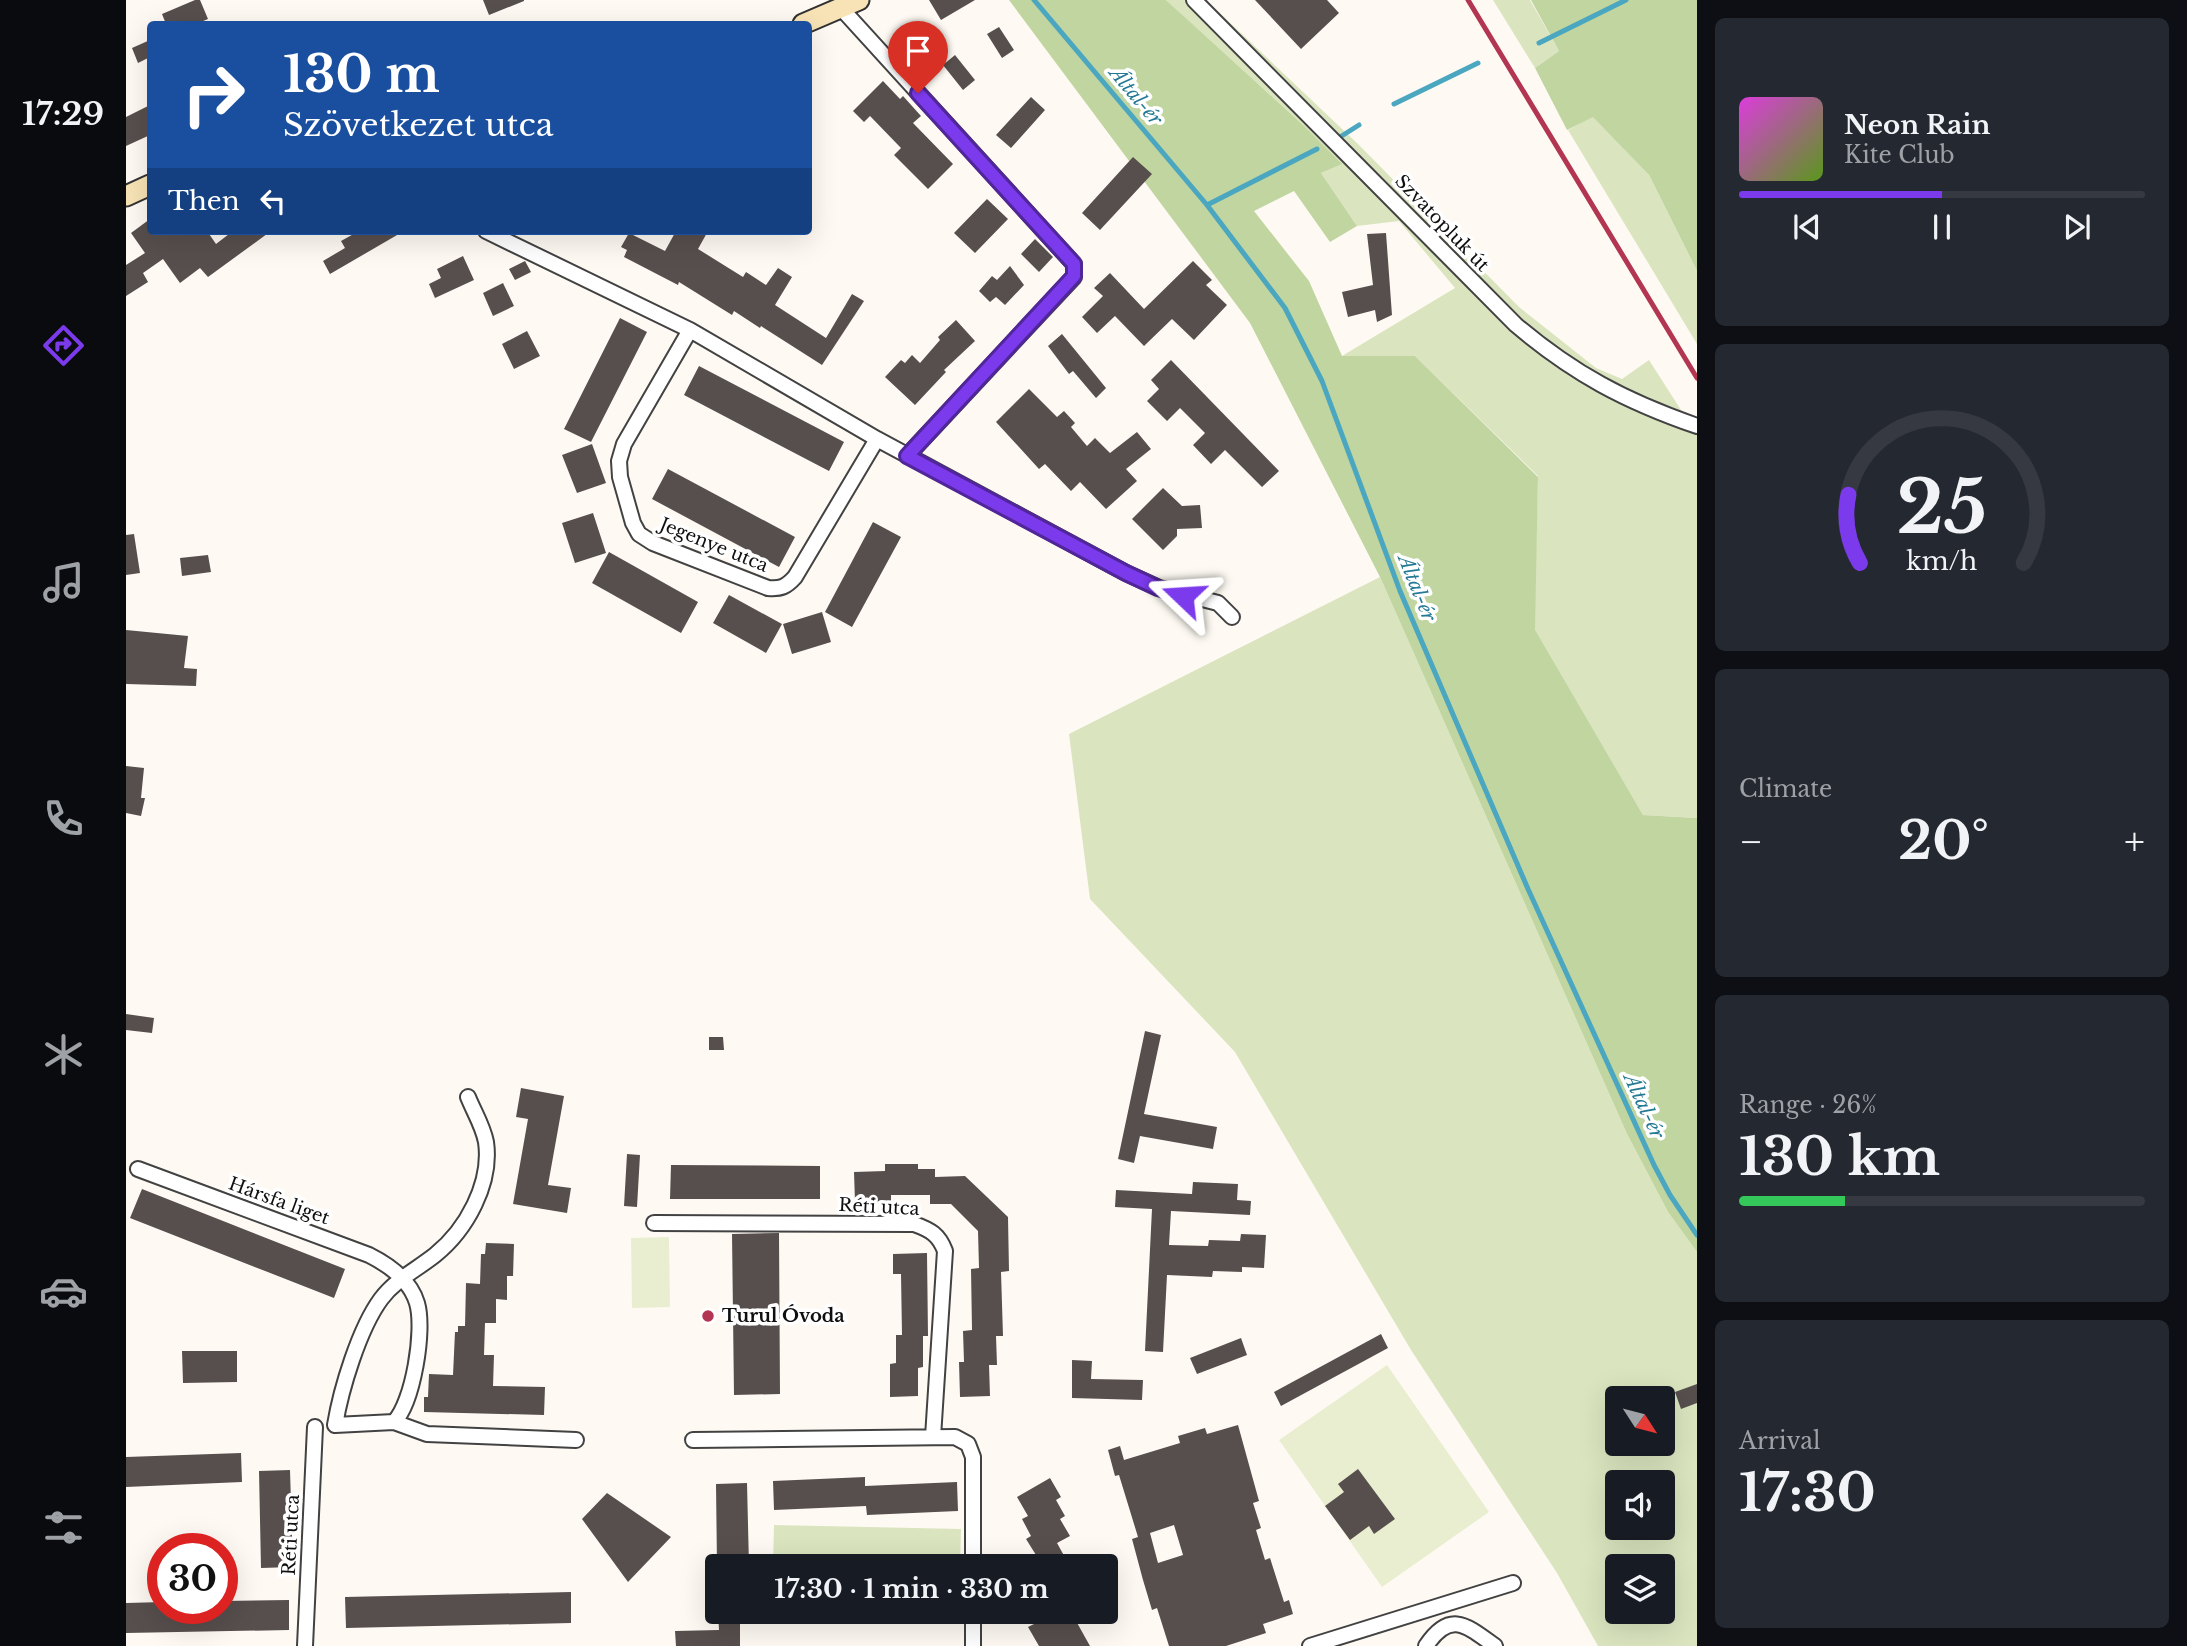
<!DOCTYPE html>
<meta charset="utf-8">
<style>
:root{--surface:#171b24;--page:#242831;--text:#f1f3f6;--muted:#9ea1a6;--line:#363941;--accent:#7c3aed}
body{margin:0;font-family:"Libre Baskerville",serif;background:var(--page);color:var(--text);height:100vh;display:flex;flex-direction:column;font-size:26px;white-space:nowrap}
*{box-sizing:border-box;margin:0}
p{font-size:23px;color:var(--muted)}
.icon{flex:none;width:38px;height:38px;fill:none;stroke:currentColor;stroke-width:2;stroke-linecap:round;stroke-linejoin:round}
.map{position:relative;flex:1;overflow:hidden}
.panel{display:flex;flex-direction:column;gap:18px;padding:18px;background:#0d0f14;width:490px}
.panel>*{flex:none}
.guide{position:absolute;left:21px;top:21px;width:665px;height:214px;border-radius:7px;box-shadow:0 7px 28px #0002;background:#1a4fa0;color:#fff;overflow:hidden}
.needle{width:46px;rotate:126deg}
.buttons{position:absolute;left:1479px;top:1386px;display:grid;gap:14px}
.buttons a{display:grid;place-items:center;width:70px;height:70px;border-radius:7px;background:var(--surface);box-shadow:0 7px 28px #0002;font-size:35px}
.speed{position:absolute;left:21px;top:1533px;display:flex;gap:14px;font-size:35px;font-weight:700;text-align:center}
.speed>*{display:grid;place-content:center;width:91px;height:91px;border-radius:50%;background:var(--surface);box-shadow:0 7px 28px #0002;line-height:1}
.speed .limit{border:10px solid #d22;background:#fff;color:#111}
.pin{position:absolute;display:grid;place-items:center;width:60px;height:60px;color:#fff;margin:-72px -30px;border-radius:50% 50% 50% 0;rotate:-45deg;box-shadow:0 0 7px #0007}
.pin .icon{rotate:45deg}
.me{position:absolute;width:77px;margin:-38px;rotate:290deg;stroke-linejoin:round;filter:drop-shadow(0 0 5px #0008)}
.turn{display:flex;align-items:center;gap:24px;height:147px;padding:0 21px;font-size:32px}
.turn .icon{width:91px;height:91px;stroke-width:2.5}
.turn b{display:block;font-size:49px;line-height:60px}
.then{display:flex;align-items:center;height:66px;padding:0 21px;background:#0003;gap:14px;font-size:26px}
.big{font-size:52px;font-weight:700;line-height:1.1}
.panel .widget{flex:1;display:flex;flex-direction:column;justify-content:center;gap:10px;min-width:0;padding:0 24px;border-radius:10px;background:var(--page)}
.panel .dial{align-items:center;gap:0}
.dial svg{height:182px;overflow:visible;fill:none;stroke:var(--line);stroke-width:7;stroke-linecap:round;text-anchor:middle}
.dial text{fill:var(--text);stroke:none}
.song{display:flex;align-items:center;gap:21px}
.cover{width:84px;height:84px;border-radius:10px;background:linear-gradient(135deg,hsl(300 70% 55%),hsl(90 70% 35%))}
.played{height:7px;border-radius:4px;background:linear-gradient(90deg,var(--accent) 50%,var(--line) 50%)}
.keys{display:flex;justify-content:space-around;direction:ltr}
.heat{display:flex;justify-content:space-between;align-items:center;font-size:38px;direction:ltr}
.charge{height:10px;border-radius:5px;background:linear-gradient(90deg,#34c759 26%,var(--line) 0)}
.trip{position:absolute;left:579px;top:1554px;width:413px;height:70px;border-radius:7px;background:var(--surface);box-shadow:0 7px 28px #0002;font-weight:700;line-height:70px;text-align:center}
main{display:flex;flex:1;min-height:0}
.dock{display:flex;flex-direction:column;width:126px;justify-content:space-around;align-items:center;background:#090b0e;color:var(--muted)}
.dock .icon{width:49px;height:49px}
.dock .selected{color:var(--accent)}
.dock b{font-size:32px;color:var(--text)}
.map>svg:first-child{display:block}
.green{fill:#dae5bf;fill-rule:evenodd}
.forest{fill:#c1d5a0}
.pitch{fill:#e9eed0}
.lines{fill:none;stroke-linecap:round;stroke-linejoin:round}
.stream{stroke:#4ba7c0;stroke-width:5}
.building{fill:#574f4d;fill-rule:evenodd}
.street-casing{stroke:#424242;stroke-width:18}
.secondary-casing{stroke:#313131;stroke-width:23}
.street{stroke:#fff;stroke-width:14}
.secondary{stroke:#f7e3b5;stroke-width:19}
.rail{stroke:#b23552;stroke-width:5}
.route-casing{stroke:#51269a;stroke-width:18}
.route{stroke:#7c3aed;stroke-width:12}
.poi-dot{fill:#b23552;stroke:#fff;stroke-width:2.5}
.labels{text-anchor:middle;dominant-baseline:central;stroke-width:7;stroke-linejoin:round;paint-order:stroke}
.street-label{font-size:18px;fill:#0f0f0f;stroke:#fff}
.poi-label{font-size:18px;font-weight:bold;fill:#0f0f0f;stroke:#fff;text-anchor:start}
.water-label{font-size:19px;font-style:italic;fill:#247995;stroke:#fff}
</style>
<main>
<nav class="dock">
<b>17:29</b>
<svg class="icon selected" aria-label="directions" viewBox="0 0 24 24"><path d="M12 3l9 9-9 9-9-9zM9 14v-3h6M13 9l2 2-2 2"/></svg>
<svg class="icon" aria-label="music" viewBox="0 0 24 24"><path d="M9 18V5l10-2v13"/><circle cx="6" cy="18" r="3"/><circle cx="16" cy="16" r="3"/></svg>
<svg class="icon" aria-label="phone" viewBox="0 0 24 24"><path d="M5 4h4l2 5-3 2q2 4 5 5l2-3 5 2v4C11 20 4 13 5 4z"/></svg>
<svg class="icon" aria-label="climate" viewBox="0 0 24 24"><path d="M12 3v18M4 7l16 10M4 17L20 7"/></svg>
<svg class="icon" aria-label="car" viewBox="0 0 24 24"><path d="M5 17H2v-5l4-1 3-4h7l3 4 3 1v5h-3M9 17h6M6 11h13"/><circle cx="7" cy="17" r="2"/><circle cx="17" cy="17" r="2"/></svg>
<svg class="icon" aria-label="filters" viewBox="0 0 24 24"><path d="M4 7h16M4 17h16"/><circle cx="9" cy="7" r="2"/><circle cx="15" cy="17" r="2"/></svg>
</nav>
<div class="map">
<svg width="1571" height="1646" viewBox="0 0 1571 1646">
<rect width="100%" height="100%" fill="#fefaf3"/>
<path class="green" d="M1040 0H1080L1232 144 1393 307 1470 368 1496 379 1523 360 1571 435V818L1517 815 1408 630 1412 476 1289 356H1216L1329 288 1273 221 1231 226 1195 173 1215 164Z
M1367 0H1404L1433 51 1409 68Z
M1467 116 1523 175 1571 271V344L1442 130Z
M1254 577 1501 1134 1542 1212 1571 1252V1646H1472L1431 1573 1285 1350 1109 1052 964 899 943 734ZM1491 1398H1536V1444H1491ZM1491 1482H1536V1528H1491ZM1491 1566H1536V1612H1491Z
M648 1525 835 1529 834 1566H647Z"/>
<path class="forest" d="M883 0H1040L1180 128 1216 164 1195 173 1231 226 1204 242 1168 191 1128 211 1183 281 1216 356H1289L1412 477 1409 630 1517 815 1571 818V1252L1542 1212 1501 1134 1254 577 1124 323Z
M1571 0V271L1523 175 1467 117 1441 130 1409 68 1433 51 1405 0Z"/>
<path class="pitch" d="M543 1237 544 1307 506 1308 505 1238Z
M1261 1365 1363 1512 1256 1587 1153 1440Z"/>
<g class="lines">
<path class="stream" d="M908 0 1081 205 1159 308 1196 381 1274 591 1402 889 1528 1165 1544 1195 1571 1235
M1413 43 1500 0
M1268 104 1352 63
M1214 137 1233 125
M1081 205 1191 149"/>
</g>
<path class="building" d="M69 0H74L82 19 70 24H40L36 14Z
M357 0H398V1L363 15Z
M803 0H849L815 20Z
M1129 0H1201L1213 13 1175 49Z
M873 27 888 50 876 58 861 34Z
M24 40V57L12 63 6 48Z
M829 55 849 80 837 90 817 65Z
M757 81 774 99 777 96 795 116 787 123 827 164 802 189 768 155 775 148 744 116 738 122 727 111Z
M905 97 919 110 885 148 870 135Z
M24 105V135L0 146V117Z
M1007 157 1026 174 974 230 956 213Z
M861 199 882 219 849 253 828 233Z
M24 219V231H81L90 244 107 231H145L82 277 74 268 54 283 37 259 17 273 22 282 0 296V265L19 253 5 233Z
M233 231H278L204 274 197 261 219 248 215 241Z
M550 231H582L572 249 617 277 620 272 640 285 652 268 666 277 649 305 700 338 726 294 738 301 696 365 635 326 634 328 608 311 606 315 553 282 552 285 498 257 501 250 495 247 503 233 539 251Z
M1260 233 1266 315 1251 322 1249 310 1222 317 1216 292 1247 285 1241 234Z
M909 239 927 257 913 272 895 254Z
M337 256 348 280 309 298 303 284 315 278 311 269Z
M399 261 405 272 389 280 383 269Z
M1067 261 1086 280 1080 285 1101 305 1068 340 1046 319 1018 346 989 316 971 333 956 317 977 296 968 288 984 273 1018 309Z
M884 266 898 285 879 305 870 297 864 302 853 291 866 276 871 280Z
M377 283 388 306 367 316 357 293Z
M494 318 521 332 465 442 438 429Z
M830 320 849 341 818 370 820 372 789 405 759 377 775 360 779 363 786 355 794 363 814 340 812 337Z
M401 331 414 356 388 369 376 344Z
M936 334 980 388 970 398 947 371 943 374 922 346Z
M1045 360 1153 471 1136 487 1099 450 1085 464 1067 445 1079 433 1054 408 1041 421 1021 401 1033 389 1025 380Z
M573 366 718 442 703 471 558 395Z
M903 389 931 417 938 411 949 423 945 427 961 446 969 438 984 453 1011 432 1025 449 1000 469 1011 481 980 509 954 482 945 491 919 464 913 469 870 422Z
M466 444 480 483 451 493 436 455Z
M542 469 669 537 653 567 526 499Z
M1037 488 1056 506 1074 505 1076 528 1051 529V536L1037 550 1006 519Z
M467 513 480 553 449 563 436 523Z
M747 522 775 537 726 627 699 612Z
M8 534 14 573 0 575V535Z
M483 552 572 602 555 633 466 583Z
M82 555 85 572 56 576 54 558Z
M603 595 656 624 640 653 587 623Z
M696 612 705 642 666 654 657 624Z
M0 630 62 636 58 668 71 669 70 686 0 684Z
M0 766 18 768 15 798H19L15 816 0 813Z
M0 1014 28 1018 26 1033 0 1030Z
M1019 1031 1035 1035 1018 1114 1091 1127 1087 1149 1014 1136 1008 1163 992 1159Z
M583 1037H597L598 1050H583Z
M395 1088 438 1096 422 1185 445 1188 441 1213 387 1204 402 1119 390 1117Z
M501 1154 514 1155 511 1207 498 1206Z
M759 1164H792V1169H809V1177L839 1176 882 1217 883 1271 875 1272 877 1336H870L871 1365H863L864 1396 834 1397 833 1362H838L837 1331 846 1330 845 1269 853 1268 852 1231 825 1204H804V1195H765V1201L729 1202 728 1172 759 1171Z
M545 1165 694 1166V1199H544Z
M1067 1182 1112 1184 1111 1200 1125 1201 1124 1215 1045 1211 1043 1245 1082 1246 1083 1240 1114 1241 1115 1234 1140 1235 1138 1268 1116 1267V1272L1087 1271 1086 1277 1041 1275 1037 1352 1019 1351 1026 1209 989 1207 990 1190 1066 1194Z
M16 1189 219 1269 208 1298 4 1218Z
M653 1233 654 1394 608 1395 606 1234Z
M360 1243 388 1244 387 1276H381V1300L370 1299V1323H359L358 1355H368L367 1386 419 1387 418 1415 298 1412V1397H302L303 1374 327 1375 329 1332H332V1326H339L340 1283 354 1284 355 1254H359Z
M801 1253 802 1336H797V1367L792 1368V1396L764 1397V1364L770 1363V1335H776L775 1274H767V1254Z
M1255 1334 1262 1348 1155 1406 1148 1392Z
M1115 1338 1121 1355 1071 1374 1064 1358Z
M56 1351H111V1382L57 1383Z
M946 1360 966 1361 965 1379 1017 1380 1016 1400 946 1398Z
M1571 1384V1403L1555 1409 1549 1392Z
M1112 1425 1133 1501 1127 1503 1135 1528 1130 1530 1139 1560 1144 1558 1158 1602 1163 1600 1167 1614 1137 1624 1140 1633 1100 1646H1043L1031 1608 1026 1610 1017 1580 1006 1539 1012 1537 993 1475 989 1476 982 1450 994 1446 998 1460 1054 1443 1052 1436 1079 1428 1081 1434ZM1048 1525 1057 1555 1032 1563 1024 1533Z
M115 1453 116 1482 0 1487V1457Z
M1232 1469 1269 1519 1248 1534 1243 1526 1224 1540 1199 1506 1218 1492 1212 1484Z
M164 1470 167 1567 135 1568 133 1471Z
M739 1477V1486L831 1482 832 1511 741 1515 740 1506 648 1510 647 1481Z
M924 1478 935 1497 930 1500 939 1516 934 1519 944 1536 931 1543 941 1561 933 1566H891L910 1555 900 1539 905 1536 896 1519 902 1516 891 1497Z
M621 1483 623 1566H591L590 1484Z
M481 1493 545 1537 502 1582 456 1519Z
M445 1592V1623L220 1628 219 1597Z
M163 1600V1630L0 1633V1603L37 1602V1608H96V1601Z
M592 1612H614V1646H550L549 1631 593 1630Z
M914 1612H945L964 1646H913L902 1627 918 1619Z"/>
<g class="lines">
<g class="street-casing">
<path id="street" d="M1068 0 1390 325C1448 374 1499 401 1571 426
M715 8 948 264V277L781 456
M360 231 564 330 751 439 1000 573 1033 588 1092 603 1106 617
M564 330 498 444 493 461 494 477 507 523 513 534 527 543 642 588C655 589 660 587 669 577L751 439
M342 1097C348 1112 357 1126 360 1142 366 1184 340 1230 309 1255 290 1270 269 1280 255 1299 233 1329 215 1389 209 1425L268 1422 301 1434 450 1440
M12 1169 243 1255C263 1265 284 1280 291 1303 299 1330 287 1403 268 1422
M528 1223 788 1224C805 1230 813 1235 819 1251L807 1437
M567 1440 829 1437 842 1444 847 1457V1566
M179 1646 189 1427
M847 1646V1612
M1184 1646 1387 1583
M1300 1646C1324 1610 1340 1625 1369 1646"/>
</g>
<g class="secondary-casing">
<path id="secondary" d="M677 24 733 0
M0 196 24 185"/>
</g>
<use href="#street" class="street"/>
<use href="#secondary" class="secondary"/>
<path class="rail" d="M1342 0 1571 378"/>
</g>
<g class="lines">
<g class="route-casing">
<path id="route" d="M792 93 948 264V276L781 456 1000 573 1032 588 1057 596"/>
</g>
<use href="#route" class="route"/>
</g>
<circle class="poi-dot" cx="582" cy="1316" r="7"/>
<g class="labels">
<g class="street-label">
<text transform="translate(1316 223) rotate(46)">Szvatopluk út</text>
<text transform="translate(588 545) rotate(22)">Jegenye utca</text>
<text transform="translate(153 1201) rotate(20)">Hársfa liget</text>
<text transform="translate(753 1207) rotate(3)">Réti utca</text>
<text transform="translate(165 1535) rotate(-87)">Réti utca</text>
</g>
<g class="poi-label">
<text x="596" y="1316">Turul Óvoda</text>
</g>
<g class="water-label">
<text transform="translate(1010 96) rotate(50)">Által-ér</text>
<text transform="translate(1291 588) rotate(68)">Által-ér</text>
<text transform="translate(1518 1106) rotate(65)">Által-ér</text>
</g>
</g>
</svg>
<div class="buttons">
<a><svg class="needle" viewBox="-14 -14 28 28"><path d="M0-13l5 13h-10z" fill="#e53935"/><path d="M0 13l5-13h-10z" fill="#9ea1a6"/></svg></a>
<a><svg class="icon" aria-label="sound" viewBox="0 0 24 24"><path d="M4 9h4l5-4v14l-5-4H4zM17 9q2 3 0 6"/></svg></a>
<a><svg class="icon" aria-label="layers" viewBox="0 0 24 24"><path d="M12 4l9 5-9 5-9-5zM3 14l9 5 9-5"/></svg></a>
</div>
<div class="speed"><div class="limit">30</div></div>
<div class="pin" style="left:792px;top:93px;background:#d93025"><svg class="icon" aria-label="arrive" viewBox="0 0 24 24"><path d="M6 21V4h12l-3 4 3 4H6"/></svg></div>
<svg class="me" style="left:1057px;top:596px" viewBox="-20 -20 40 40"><path d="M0-17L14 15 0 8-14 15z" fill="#7c3aed" stroke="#fff" stroke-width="4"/></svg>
<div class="trip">17:30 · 1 min · 330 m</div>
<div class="guide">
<div class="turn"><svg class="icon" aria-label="right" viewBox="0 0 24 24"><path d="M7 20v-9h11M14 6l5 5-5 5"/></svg><div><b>130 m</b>Szövetkezet utca</div></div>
<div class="then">Then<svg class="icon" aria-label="left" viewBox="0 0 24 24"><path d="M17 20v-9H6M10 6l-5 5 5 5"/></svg></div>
</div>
</div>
<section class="panel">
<div class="widget">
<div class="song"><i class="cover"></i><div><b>Neon Rain</b><p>Kite Club</p></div></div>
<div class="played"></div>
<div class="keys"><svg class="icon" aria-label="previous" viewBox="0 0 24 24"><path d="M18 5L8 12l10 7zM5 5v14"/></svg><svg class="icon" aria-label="pause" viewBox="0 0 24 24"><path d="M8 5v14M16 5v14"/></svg><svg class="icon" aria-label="next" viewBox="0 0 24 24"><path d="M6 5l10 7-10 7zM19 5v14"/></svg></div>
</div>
<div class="widget dial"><svg viewBox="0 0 100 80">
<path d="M14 69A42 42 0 1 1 86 69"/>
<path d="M14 69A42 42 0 0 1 9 39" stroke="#7c3aed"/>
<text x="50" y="56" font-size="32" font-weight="700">25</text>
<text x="50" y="72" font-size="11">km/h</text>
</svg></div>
<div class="widget"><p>Climate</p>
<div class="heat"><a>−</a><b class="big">20°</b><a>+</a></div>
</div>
<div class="widget"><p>Range · 26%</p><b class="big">130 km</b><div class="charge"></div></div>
<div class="widget"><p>Arrival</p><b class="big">17:30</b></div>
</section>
</main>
